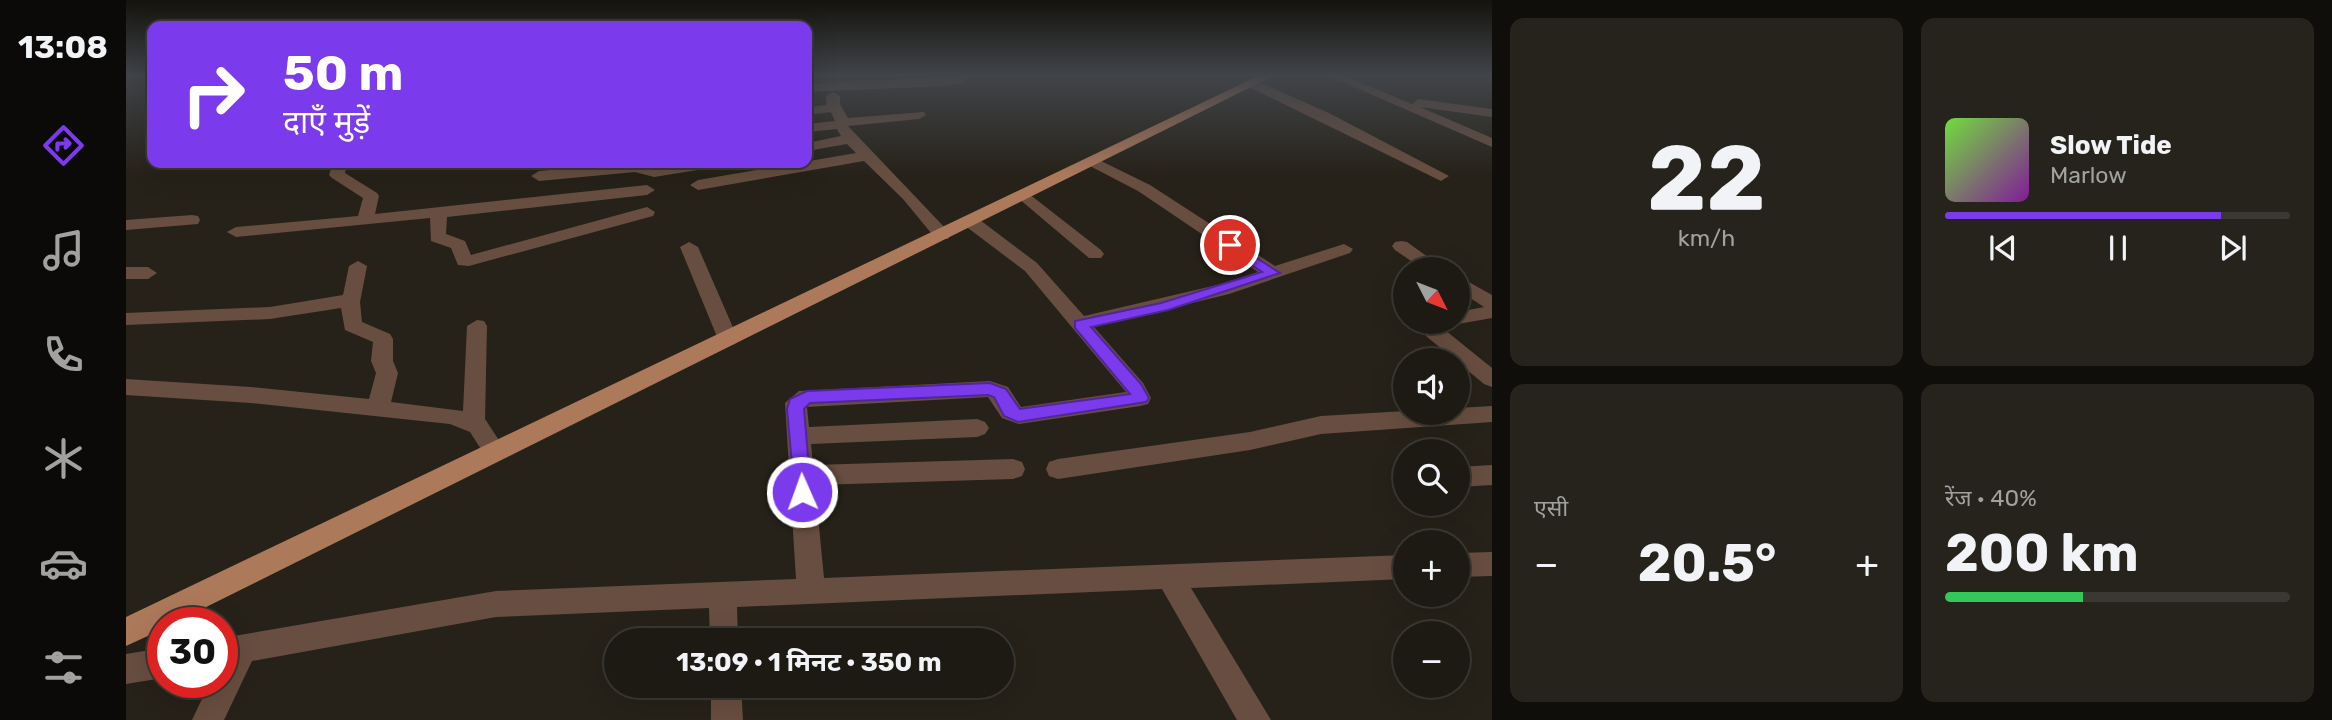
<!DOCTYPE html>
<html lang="hi">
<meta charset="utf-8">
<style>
:root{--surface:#1c1a13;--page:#25231c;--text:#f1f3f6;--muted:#a0a1a0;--line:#3a3833;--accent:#7c3aed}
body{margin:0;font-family:Rubik,"Noto Sans Devanagari",sans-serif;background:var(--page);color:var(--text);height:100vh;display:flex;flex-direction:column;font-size:26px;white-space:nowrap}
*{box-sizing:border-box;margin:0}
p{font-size:23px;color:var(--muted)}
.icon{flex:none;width:38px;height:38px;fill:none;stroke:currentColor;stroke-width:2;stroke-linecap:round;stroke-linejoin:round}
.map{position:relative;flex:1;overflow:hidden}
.details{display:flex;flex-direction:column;gap:18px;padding:18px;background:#0f0e0a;width:840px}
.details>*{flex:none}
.hud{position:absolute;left:21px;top:21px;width:665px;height:147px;border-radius:14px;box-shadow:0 7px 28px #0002,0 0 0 2px var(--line);background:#7c3aed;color:#fff;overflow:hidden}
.needle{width:46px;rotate:132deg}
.buttons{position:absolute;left:1267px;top:257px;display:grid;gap:14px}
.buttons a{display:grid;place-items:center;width:77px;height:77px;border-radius:50%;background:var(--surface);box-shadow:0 7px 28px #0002,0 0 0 2px var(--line);font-size:35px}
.speed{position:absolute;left:21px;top:607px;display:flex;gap:14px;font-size:35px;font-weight:700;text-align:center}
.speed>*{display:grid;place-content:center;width:91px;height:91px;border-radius:50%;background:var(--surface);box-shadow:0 7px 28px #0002,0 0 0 2px var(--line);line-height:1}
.speed .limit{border:10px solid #d22;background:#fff;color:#111}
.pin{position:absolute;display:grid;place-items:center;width:60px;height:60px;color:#fff;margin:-30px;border:4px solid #fff;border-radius:50%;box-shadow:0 2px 7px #0007}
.me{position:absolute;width:77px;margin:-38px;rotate:358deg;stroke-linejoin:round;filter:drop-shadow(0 0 5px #0008)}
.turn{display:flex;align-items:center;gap:24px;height:147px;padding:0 21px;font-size:32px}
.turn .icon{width:91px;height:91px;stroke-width:2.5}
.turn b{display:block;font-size:49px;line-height:60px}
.big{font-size:52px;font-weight:700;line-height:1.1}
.details .card{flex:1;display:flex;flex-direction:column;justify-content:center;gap:10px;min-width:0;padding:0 24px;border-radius:14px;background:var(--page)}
.details .dial{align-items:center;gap:0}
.dial b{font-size:91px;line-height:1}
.song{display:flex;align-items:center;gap:21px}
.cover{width:84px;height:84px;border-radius:10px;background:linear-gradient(135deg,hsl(100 70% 55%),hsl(290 70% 35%))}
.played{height:7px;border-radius:4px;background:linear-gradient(90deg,var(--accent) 80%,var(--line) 80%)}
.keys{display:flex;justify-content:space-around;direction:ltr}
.heat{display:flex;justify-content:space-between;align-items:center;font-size:38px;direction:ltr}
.charge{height:10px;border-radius:5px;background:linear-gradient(90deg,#34c759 40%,var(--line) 0)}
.details .tiles{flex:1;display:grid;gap:18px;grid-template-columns:repeat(2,1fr)}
.trip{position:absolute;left:478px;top:628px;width:410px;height:70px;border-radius:35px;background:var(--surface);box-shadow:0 7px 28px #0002,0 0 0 2px var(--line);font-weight:700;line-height:70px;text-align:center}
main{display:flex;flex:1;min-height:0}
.dock{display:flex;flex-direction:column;width:126px;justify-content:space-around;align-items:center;background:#0b0a08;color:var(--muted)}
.dock .icon{width:49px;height:49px}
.dock .active{color:var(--accent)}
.dock b{font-size:32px;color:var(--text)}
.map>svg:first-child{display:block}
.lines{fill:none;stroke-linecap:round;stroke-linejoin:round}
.minor{fill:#684e40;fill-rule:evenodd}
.major{fill:#ad795b;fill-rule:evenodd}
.route{fill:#7c3aed;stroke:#51269a;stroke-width:2}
</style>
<main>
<nav class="dock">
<b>13:08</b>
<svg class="icon active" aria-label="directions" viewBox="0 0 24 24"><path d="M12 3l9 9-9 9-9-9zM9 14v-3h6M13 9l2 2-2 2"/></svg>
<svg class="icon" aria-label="music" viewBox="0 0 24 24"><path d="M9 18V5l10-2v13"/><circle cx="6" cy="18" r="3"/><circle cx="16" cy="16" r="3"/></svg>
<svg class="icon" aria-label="phone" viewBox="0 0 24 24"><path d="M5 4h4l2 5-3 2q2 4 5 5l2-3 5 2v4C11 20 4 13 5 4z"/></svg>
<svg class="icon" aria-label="climate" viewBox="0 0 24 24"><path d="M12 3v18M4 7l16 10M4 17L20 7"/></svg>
<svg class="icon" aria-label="car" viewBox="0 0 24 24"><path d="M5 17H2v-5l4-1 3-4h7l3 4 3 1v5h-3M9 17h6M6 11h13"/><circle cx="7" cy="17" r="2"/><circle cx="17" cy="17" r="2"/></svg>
<svg class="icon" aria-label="filters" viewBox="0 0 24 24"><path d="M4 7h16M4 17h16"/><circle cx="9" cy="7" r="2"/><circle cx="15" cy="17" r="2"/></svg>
</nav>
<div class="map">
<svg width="1366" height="720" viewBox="0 0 1366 720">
<rect width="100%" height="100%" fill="#262219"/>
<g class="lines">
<path class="minor" d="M840 76 837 83 818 86 681 92V84Z
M1203 76H1219L1286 104 1292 99 1366 109V117L1294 107 1366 138V147Z
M1126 79 1203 113 1323 176 1315 181 1121 86 1120 83Z
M707 92 714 96V104L722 118 798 112 800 115 793 119 722 126 822 231 825 235 822 239H810L777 199 738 161 572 190 564 185 572 180 730 153 721 144 681 151V143L715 136 711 129 681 132V124L709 121 705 112 681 115V107L700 105V96Z
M967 157 1024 185 1149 266 1218 244 1227 249 1224 253 1103 294 968 327 1017 383 1025 398 1022 404 1014 406 893 424 876 418 862 397 681 407 683 427 851 419 859 422 863 428 859 434 851 437 685 444 687 465 887 459 896 462 899 469 896 476 887 479 689 485 698 578 1279 555V579L1065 588 1145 720H1111L1036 589 611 607 612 640H584L583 608 370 617 126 661 98 720H66L84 682H96V638L370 591 670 579 659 403 673 391 864 381 882 387 895 407 1000 392 899 271 838 225 836 221 838 217H850L911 263 958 316 1091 285 1132 272 1012 191 962 165V159Z
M207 163H221L219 173 251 193 253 196 249 214 521 185 529 190 521 195 321 217 320 234 339 241 345 255 521 207 529 212 527 216 343 266 332 265 325 248 305 241 304 218 110 237 101 232 110 227 232 216 237 198 206 178 203 175Z
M506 163 528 167 557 163H592L584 168 528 177 509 172 413 181 405 176 413 171Z
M898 190 975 250 978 254 975 258H963L892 198V192Z
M66 215 72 216 74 220 72 224 0 230V220Z
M1275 241 1281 242 1320 270H1298L1269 250 1266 246 1269 242Z
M563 242 572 247 612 339 609 344 602 346 592 339 554 247Z
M232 261 241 266 234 302 236 322 264 334 267 339V361L272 373 265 402 337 411 341 326 351 320 358 321 361 326 359 419 380 451 376 457 368 460 360 457 344 432 324 424 125 403 0 395V379L125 387 243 399 250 373 245 361 247 342 219 330 215 308 144 319 0 325V313L144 307 217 295 223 266Z
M0 267H22L31 273 22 279H0Z
M1332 276 1366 295V318L1332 324 1325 322H1332V312L1358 307 1332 290Z
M1296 322H1316L1314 326 1366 368V387L1358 384 1300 336 1294 326Z
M1366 406V422L1195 434 1124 450 932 479 923 476 920 469 923 462 932 459 1124 432 1195 416 1279 411 1332 413V408Z
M1366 465V485L1332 487V467Z
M1366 552V576L1332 577V553Z
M37 648V678L0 684V654Z
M585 686H615L617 720H585Z"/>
<path class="major" d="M1132 76H1147L48 623H37V629L0 646V617Z"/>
</g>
<linearGradient id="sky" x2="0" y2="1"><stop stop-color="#15130e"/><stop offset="0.43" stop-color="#414449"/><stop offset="1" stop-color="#414449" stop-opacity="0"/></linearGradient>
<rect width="1366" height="176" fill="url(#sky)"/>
<path class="route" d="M1104 241 1154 273 1042 310 965 327 1015 384 1023 398 1020 402 892 422 878 416 868 397 862 395 684 403 678 409 685 492 682 497H669L661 409 664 399 681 391 864 383 880 389 894 409 1004 394 949 328V321L1035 303 1136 272 1100 248 1098 245Z"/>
</svg>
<div class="buttons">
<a><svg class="needle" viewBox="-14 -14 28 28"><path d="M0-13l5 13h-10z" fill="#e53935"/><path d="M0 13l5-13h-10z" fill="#a0a1a0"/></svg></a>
<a><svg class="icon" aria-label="sound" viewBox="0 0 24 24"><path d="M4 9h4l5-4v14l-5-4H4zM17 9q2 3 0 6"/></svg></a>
<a><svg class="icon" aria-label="search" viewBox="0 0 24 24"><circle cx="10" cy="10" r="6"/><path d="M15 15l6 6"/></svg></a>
<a>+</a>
<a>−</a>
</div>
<div class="speed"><div class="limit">30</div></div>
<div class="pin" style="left:1104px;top:245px;background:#d93025"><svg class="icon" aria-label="arrive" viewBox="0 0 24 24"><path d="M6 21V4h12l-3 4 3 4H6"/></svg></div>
<svg class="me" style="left:676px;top:492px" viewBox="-20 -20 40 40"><circle r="17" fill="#7c3aed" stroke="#fff" stroke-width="3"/><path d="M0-11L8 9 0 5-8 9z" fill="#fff"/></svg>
<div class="trip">13:09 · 1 मिनट · 350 m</div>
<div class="hud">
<div class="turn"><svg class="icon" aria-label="right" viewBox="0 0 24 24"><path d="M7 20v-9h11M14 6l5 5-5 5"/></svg><div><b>50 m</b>दाएँ मुड़ें</div></div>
</div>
</div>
<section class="details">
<div class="tiles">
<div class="card dial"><b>22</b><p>km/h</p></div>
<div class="card">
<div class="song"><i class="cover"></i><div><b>Slow Tide</b><p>Marlow</p></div></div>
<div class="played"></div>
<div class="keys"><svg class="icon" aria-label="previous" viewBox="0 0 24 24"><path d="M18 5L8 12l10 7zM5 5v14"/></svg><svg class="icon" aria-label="pause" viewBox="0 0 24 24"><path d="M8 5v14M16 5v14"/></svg><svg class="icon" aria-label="next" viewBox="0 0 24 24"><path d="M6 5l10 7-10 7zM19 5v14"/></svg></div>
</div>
<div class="card"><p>एसी</p>
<div class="heat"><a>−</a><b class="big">20.5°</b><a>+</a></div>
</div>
<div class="card"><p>रेंज · 40%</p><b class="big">200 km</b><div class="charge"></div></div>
</div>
</section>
</main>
